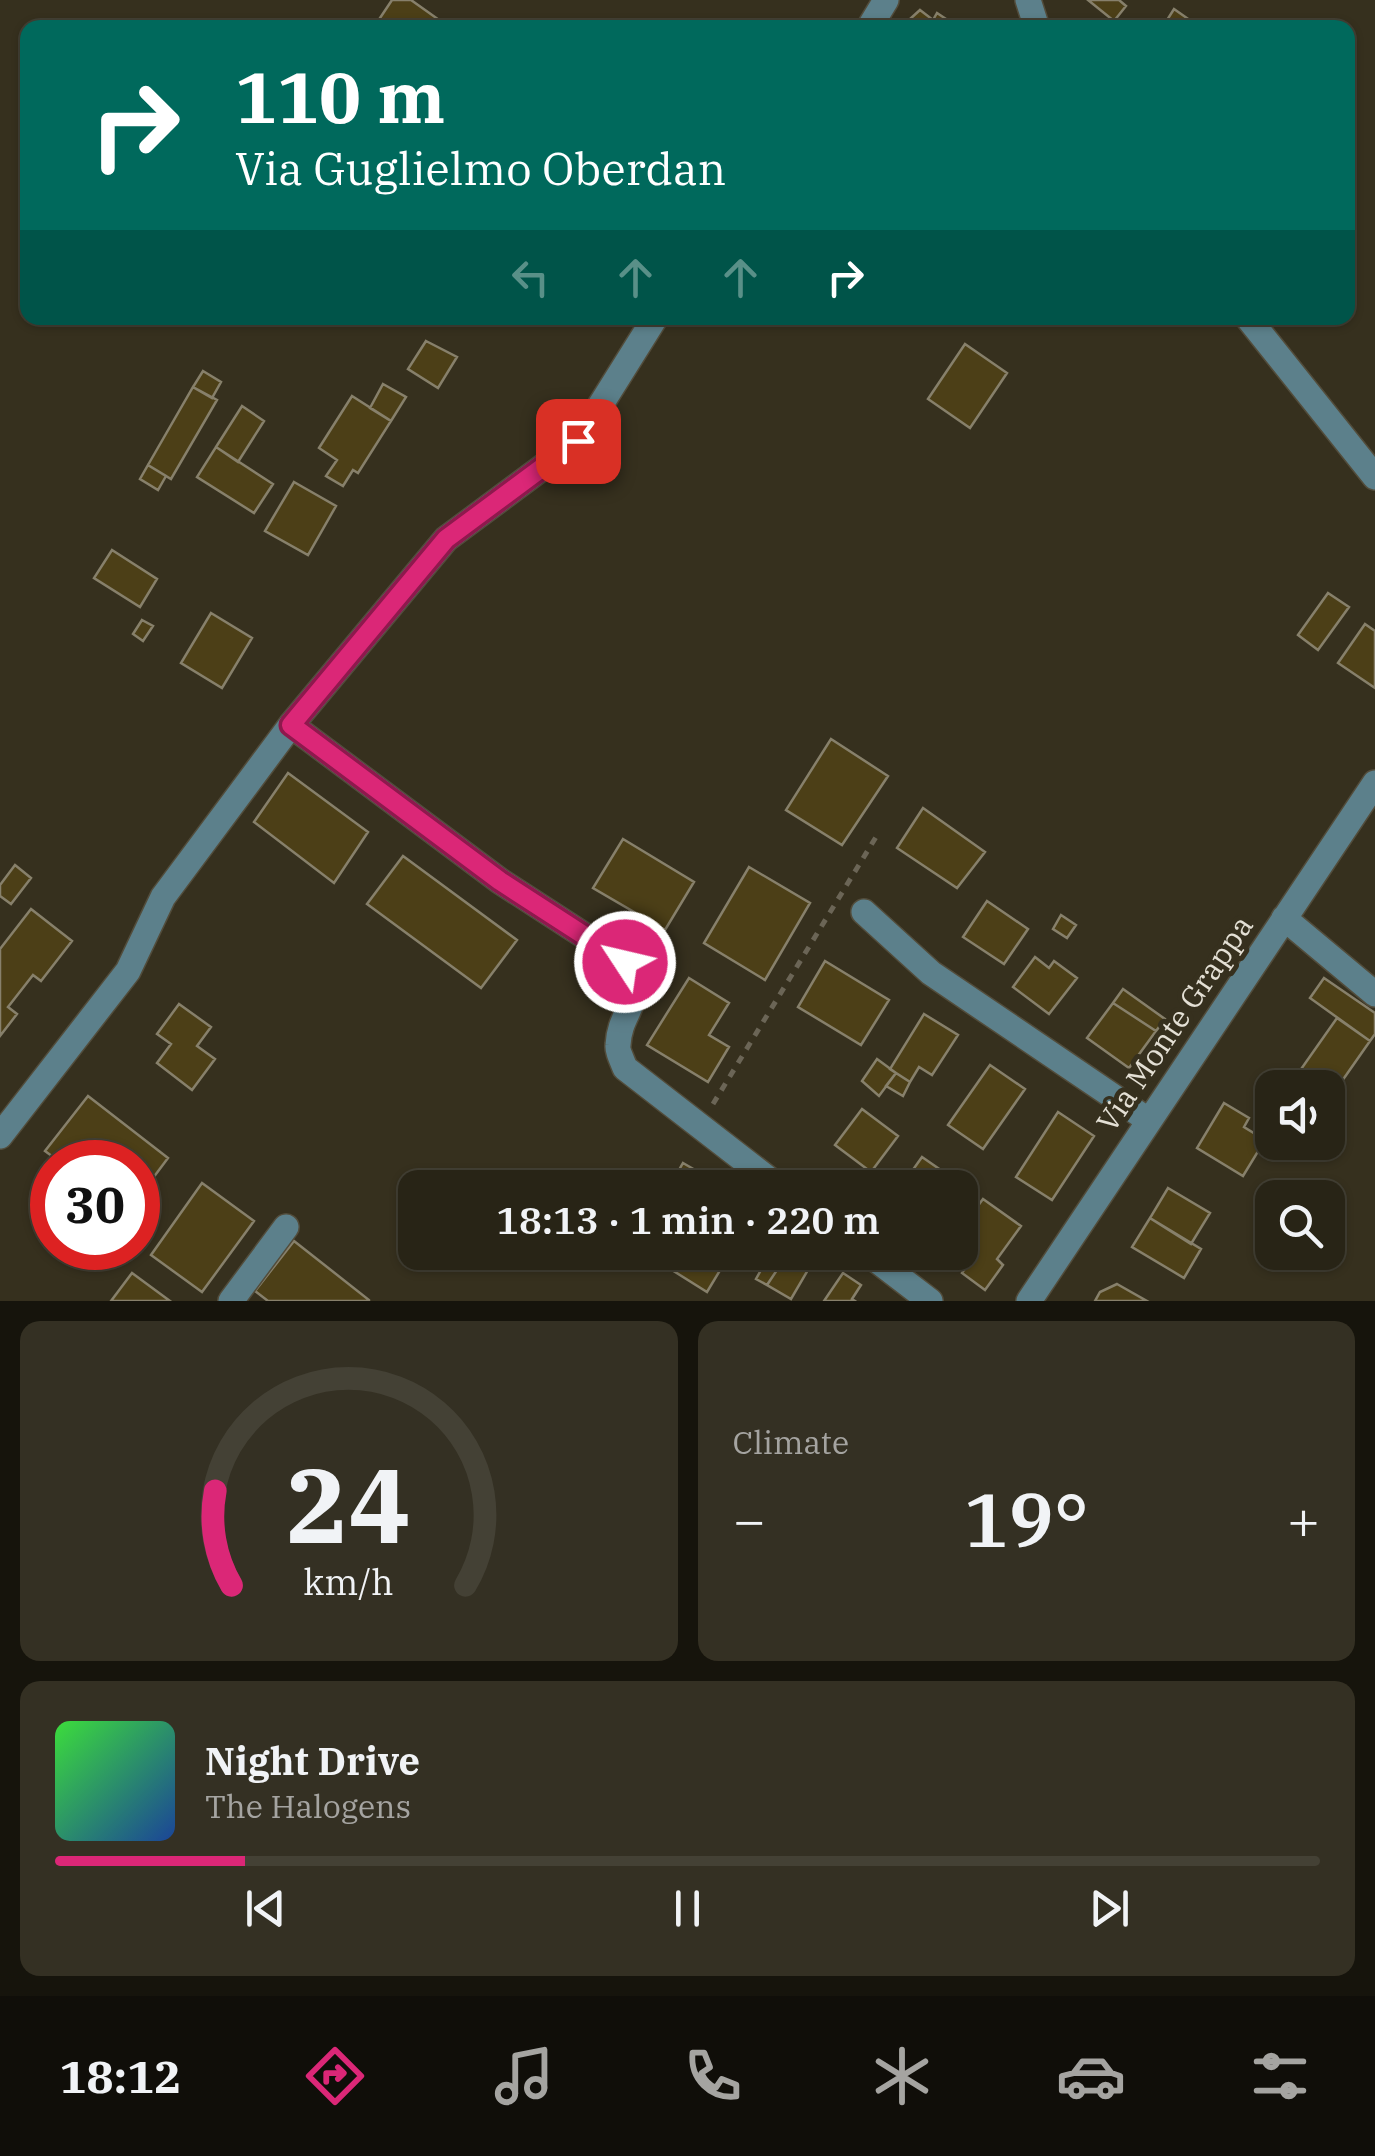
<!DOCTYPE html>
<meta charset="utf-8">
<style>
:root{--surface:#282416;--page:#343023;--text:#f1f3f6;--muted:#a5a4a1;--line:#444135;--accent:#db2777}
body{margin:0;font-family:"IBM Plex Serif",serif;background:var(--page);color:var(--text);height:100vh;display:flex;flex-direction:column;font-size:38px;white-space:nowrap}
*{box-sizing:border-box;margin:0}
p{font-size:32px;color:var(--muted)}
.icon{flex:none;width:55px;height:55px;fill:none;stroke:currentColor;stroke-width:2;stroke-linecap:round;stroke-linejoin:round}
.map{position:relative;height:1301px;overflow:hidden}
.sheet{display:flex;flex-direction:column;gap:20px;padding:20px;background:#16140c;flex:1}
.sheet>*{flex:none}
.top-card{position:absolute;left:20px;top:20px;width:1335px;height:305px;border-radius:20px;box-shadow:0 2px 8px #0004,0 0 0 2px var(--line);background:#00695c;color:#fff;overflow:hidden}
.controls{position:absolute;left:1255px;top:1070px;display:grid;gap:20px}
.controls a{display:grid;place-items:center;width:90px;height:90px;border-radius:20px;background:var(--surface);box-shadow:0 2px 8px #0004,0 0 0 2px var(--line);font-size:50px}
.speed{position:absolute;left:30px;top:1140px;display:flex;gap:20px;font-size:50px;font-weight:700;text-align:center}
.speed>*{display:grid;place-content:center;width:130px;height:130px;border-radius:50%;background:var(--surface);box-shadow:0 2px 8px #0004,0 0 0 2px var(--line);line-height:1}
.speed .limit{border:15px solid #d22;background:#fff;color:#111}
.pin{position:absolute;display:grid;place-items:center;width:85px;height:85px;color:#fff;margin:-42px;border-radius:20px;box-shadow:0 5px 15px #0006}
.me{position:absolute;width:110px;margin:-55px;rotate:305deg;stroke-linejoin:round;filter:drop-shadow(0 0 8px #0008)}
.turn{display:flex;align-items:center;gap:35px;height:210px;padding:0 50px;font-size:45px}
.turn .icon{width:130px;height:130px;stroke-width:2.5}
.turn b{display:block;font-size:70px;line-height:85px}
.lanes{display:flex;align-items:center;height:95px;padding:0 50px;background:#0003;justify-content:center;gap:50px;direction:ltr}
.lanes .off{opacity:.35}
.big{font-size:75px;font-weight:600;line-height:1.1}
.sheet .tile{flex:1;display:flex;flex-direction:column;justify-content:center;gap:15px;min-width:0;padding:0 35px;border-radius:20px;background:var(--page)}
.sheet .dial{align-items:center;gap:0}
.dial svg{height:260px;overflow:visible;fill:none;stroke:var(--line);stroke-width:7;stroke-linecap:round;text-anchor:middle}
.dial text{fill:var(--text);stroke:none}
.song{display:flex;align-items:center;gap:30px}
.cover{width:120px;height:120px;border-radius:15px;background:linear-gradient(135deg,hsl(120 70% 55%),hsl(220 70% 35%))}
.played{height:10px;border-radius:5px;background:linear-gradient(90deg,var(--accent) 15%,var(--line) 15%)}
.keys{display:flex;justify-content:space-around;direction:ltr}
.heat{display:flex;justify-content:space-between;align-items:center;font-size:55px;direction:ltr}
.sheet .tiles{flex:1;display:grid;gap:20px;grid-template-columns:1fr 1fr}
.tile:last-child{grid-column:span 2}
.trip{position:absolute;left:398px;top:1170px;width:580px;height:100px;border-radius:20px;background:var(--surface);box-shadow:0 2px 8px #0004,0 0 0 2px var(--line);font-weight:600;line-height:100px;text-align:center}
.tab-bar{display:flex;height:160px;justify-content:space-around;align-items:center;background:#100e09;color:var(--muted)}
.tab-bar .icon{width:70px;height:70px}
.tab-bar .current{color:var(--accent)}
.tab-bar b{font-size:45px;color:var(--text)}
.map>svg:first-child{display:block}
.building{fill:#4c3f17;stroke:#87806b;stroke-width:2.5}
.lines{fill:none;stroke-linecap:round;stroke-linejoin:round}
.minor-casing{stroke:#524c3b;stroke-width:28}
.path{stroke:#6b6556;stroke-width:5;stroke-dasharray:8 8;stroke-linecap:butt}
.minor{stroke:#5c808b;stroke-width:25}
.route-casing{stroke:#8e194d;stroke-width:25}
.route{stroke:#db2777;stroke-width:18}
.labels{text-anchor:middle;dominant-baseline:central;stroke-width:10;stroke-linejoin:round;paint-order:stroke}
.street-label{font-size:30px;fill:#e4e0d5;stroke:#36301e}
</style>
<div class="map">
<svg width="1375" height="1301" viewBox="0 0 1375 1301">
<rect width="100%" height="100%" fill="#36301e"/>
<path class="building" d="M392 0H411L449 27 387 28 378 21Z
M1088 0H1119L1126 6 1114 21Z
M1174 9 1201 28H1162Z
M920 10 933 20 937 13 955 25 900 28Z
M426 341 457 357 438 388 408 369Z
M965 344 1007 373 970 428 928 399Z
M203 371 221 382 212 398 193 387Z
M383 384 406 397 391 421 370 408Z
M193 387 217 400 171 479 148 465Z
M352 396 391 421 358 473 353 470 343 486 326 476 337 460 319 448Z
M242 406 264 421 238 462 216 447Z
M216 447 273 484 254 513 197 477Z
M148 465 166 476 158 490 140 479Z
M294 482 336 506 308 555 265 531Z
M112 550 157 579 140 607 94 578Z
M1328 593 1349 607 1318 650 1298 635Z
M211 613 252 638 222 688 181 663Z
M142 620 153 626 143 641 133 634Z
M1365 624 1375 631V688L1338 663Z
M831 739 888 776 842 845 786 810Z
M288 773 368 832 334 883 254 822Z
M923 808 985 852 957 888 897 848Z
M623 839 694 882 665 930 593 888Z
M403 856 517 940 481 988 367 904Z
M15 865 31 878 11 904 0 896V885Z
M749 867 810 903 765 980 704 943Z
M987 901 1028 929 1004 964 963 937Z
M31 909 72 941 41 981 33 975 8 1007 17 1014 0 1036V949Z
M1061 915 1076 925 1067 938 1053 929Z
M1035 957 1049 968 1054 961 1077 978 1049 1014 1013 987Z
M825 961 889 1000 861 1045 798 1007Z
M689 978 729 1003 709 1035 729 1047 708 1082 647 1045Z
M1324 978 1375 1013V1034L1370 1041 1310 998Z
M1123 989 1165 1019 1156 1031 1113 1003Z
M1113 1003 1156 1031 1129 1068 1087 1038Z
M179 1004 211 1027 197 1046 215 1059 192 1090 157 1063 171 1044 157 1034Z
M924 1014 958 1035 932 1075 919 1067 910 1082 890 1069Z
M1337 1018 1370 1041 1328 1101V1088H1299L1292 1082Z
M877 1059 896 1073 879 1096 862 1081Z
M990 1065 1025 1089 983 1149 948 1125Z
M896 1073 910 1082 903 1096 886 1086Z
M88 1096 168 1158 138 1198V1162H60L45 1151Z
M1224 1103 1249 1118 1244 1127 1265 1140 1243 1176 1197 1148Z
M862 1109 898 1136 871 1172 835 1145Z
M1058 1112 1094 1136 1052 1200 1016 1177Z
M922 1157 958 1182 955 1188H900Z
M683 1163 702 1174 694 1188 671 1184Z
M202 1183 254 1221 202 1292 151 1255Z
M1168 1188 1210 1213 1191 1244 1150 1218Z
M983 1199 1021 1226 997 1259 1003 1265 985 1290 962 1273 966 1267 947 1252H960V1230Z
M1150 1218 1201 1249 1184 1278 1132 1247Z
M294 1241 369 1300V1301H268L255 1291Z
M660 1252H731L707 1292 656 1260Z
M771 1252H789L767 1285 756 1279Z
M789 1252 812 1263 791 1299 767 1285Z
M132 1273 170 1301H111Z
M843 1273 861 1285 852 1299 855 1301H824Z
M1117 1284 1147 1301H1095L1100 1292Z"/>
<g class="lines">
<g class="minor-casing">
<path id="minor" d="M1028 0 1037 28
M869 28 886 0
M1248 318 1375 477
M291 725 500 881 625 962C647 1006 620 1007 618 1045 617 1051 623 1062 625 1068L780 1188
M864 912 931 973 1148 1120
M1284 918 1375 994
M0 1136 128 971 163 897 291 725 446 539 578 441 655 318
M866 1252 930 1301
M231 1301 286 1227
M1029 1301 1375 783"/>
</g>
<path class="path" d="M713 1104 876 837"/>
<use href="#minor" class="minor"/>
</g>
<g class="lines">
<g class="route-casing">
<path id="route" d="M578 441 446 539 291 725 500 881 625 962"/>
</g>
<use href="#route" class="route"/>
</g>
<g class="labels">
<g class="street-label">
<text transform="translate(1174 1023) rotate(-56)">Via Monte Grappa</text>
</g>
</g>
</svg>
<div class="controls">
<a><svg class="icon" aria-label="sound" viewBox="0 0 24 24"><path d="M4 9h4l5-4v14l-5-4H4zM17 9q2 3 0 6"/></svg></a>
<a><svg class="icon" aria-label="search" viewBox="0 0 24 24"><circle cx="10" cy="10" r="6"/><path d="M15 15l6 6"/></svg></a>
</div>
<div class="speed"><div class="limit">30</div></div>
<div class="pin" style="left:578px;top:441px;background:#d93025"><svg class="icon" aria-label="arrive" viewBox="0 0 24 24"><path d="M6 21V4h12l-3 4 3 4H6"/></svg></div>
<svg class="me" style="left:625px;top:962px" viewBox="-20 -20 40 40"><circle r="17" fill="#db2777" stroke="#fff" stroke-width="3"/><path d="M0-11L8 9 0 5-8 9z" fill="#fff"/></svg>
<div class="trip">18:13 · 1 min · 220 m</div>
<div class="top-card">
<div class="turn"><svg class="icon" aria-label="right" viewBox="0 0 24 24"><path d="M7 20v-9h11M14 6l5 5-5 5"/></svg><div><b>110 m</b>Via Guglielmo Oberdan</div></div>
<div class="lanes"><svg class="icon off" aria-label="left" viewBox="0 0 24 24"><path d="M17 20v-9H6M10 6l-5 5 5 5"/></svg><svg class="icon off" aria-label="ahead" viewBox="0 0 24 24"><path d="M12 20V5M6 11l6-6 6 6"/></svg><svg class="icon off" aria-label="ahead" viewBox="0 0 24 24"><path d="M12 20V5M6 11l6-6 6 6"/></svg><svg class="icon" aria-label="right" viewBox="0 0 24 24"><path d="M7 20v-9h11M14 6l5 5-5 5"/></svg></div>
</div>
</div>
<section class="sheet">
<div class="tiles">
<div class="tile dial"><svg viewBox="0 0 100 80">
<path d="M14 69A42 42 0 1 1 86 69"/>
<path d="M14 69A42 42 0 0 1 9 40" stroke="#db2777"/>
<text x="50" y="56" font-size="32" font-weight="700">24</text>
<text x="50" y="72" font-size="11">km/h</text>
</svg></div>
<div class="tile"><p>Climate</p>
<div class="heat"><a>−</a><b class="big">19°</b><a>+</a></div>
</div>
<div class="tile">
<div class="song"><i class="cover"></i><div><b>Night Drive</b><p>The Halogens</p></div></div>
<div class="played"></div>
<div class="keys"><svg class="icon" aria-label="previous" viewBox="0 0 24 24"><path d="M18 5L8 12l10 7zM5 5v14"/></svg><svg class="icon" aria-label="pause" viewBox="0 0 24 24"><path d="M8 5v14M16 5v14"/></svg><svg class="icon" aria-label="next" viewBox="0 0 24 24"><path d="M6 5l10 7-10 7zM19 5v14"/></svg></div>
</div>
</div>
</section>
<nav class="tab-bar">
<b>18:12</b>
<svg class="icon current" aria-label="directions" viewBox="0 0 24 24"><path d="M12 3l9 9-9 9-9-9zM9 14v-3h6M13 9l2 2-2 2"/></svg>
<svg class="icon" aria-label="music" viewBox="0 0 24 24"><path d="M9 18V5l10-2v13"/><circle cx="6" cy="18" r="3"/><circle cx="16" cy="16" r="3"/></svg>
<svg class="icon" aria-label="phone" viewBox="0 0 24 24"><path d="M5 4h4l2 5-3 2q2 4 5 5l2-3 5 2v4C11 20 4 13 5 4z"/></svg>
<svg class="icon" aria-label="climate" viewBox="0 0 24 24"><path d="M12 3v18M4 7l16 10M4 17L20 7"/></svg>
<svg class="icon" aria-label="car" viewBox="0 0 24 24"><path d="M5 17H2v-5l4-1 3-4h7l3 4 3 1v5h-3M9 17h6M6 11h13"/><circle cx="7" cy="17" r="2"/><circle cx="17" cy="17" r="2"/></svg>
<svg class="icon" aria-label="filters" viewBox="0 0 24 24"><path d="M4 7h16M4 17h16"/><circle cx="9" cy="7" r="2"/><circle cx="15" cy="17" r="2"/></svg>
</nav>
